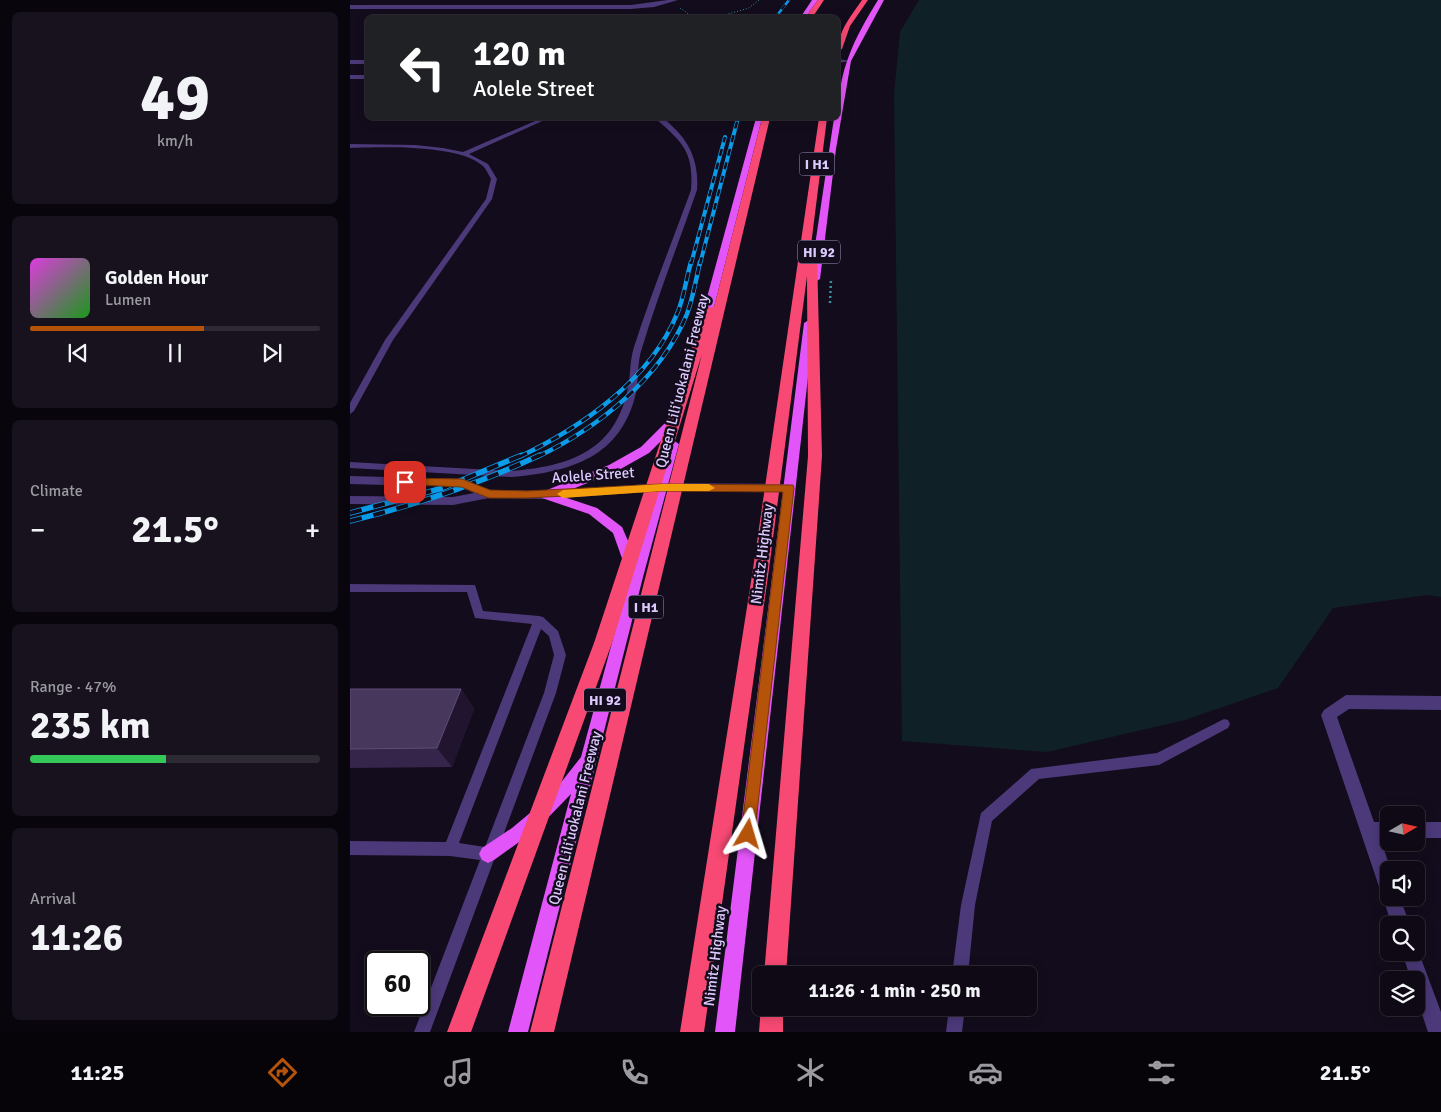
<!DOCTYPE html>
<meta charset="utf-8">
<style>
:root{--surface:#0e0915;--page:#17121e;--text:#f1f3f6;--muted:#9b9aa0;--line:#2e2a34;--accent:#b45309}
body{margin:0;font-family:Signika,sans-serif;background:var(--page);color:var(--text);height:100vh;display:flex;flex-direction:column;font-size:19px;white-space:nowrap}
*{box-sizing:border-box;margin:0}
p{font-size:16px;color:var(--muted)}
.icon{flex:none;width:28px;height:28px;fill:none;stroke:currentColor;stroke-width:2;stroke-linecap:round;stroke-linejoin:round}
.map{position:relative;flex:1;overflow:hidden}
.side{display:flex;flex-direction:column;gap:12px;padding:12px;background:#08050c;width:350px}
.side>*{flex:none}
.guide{position:absolute;left:15px;top:15px;width:475px;height:105px;border-radius:8px;box-shadow:0 2px 12px #0003,0 0 0 1px var(--line);background:#202124;color:#fff;overflow:hidden}
.needle{width:32px;rotate:81deg}
.controls{position:absolute;left:1030px;top:806px;display:grid;gap:10px}
.controls a{display:grid;place-items:center;width:45px;height:45px;border-radius:8px;background:var(--surface);box-shadow:0 2px 12px #0003,0 0 0 1px var(--line);font-size:25px}
.speed{position:absolute;left:15px;top:951px;display:flex;gap:10px;font-size:25px;font-weight:700;text-align:center}
.speed>*{display:grid;place-content:center;width:65px;height:65px;border-radius:50%;background:var(--surface);box-shadow:0 2px 12px #0003,0 0 0 1px var(--line);line-height:1}
.speed .limit{border:2px solid #111;border-radius:8px;background:#fff;color:#111}
.pin{position:absolute;display:grid;place-items:center;width:42px;height:42px;color:#fff;margin:-21px;border-radius:10px;box-shadow:0 2px 8px #0006}
.me{position:absolute;width:55px;margin:-28px;rotate:7deg;stroke-linejoin:round;filter:drop-shadow(0 0 4px #0008)}
.turn{display:flex;align-items:center;gap:18px;height:105px;padding:0 25px;font-size:22px}
.turn .icon{width:65px;height:65px;stroke-width:2.5}
.turn b{display:block;font-size:35px;line-height:42px}
.big{font-size:38px;font-weight:700;line-height:1.1}
.side .card{flex:1;display:flex;flex-direction:column;justify-content:center;gap:8px;min-width:0;padding:0 18px;border-radius:8px;background:var(--page)}
.side .dial{align-items:center;gap:0}
.dial b{font-size:65px;line-height:1}
.song{display:flex;align-items:center;gap:15px}
.cover{width:60px;height:60px;border-radius:8px;background:linear-gradient(135deg,hsl(300 70% 55%),hsl(120 70% 35%))}
.played{height:5px;border-radius:2px;background:linear-gradient(90deg,var(--accent) 60%,var(--line) 60%)}
.keys{display:flex;justify-content:space-around;direction:ltr}
.heat{display:flex;justify-content:space-between;align-items:center;font-size:28px;direction:ltr}
.charge{height:8px;border-radius:4px;background:linear-gradient(90deg,#34c759 47%,var(--line) 0)}
.trip{position:absolute;left:402px;top:966px;width:285px;height:50px;border-radius:8px;background:var(--surface);box-shadow:0 2px 12px #0003,0 0 0 1px var(--line);font-weight:700;line-height:50px;text-align:center}
.tab-bar{display:flex;height:80px;justify-content:space-around;align-items:center;background:#060408;color:var(--muted)}
.tab-bar .icon{width:35px;height:35px}
.tab-bar .current{color:var(--accent)}
.tab-bar b{font-size:22px;color:var(--text)}
main{display:flex;flex:1;min-height:0}
.map>svg:first-child{display:block}
.green{fill:#0f2126}
.lines{fill:none;stroke-linecap:round;stroke-linejoin:round}
.path-far1{stroke:#3293a8;stroke-width:1;stroke-dasharray:1 2;stroke-linecap:butt}
.path{stroke:#3293a8;stroke-width:2.5;stroke-dasharray:2 3;stroke-linecap:butt}
.service{fill:#4b3979;fill-rule:evenodd}
.minor{fill:#4b3979;fill-rule:evenodd}
.tertiary{fill:#4b3979;fill-rule:evenodd}
.primary{fill:#e255f8;fill-rule:evenodd}
.motorway{fill:#f74973;fill-rule:evenodd}
.rail-far3-casing{stroke:#0a9ce8;stroke-width:2.5}
.rail-far2-casing{stroke:#0a9ce8;stroke-width:4}
.rail-far1-casing{stroke:#0a9ce8;stroke-width:4.5}
.rail-casing{stroke:#0a9ce8;stroke-width:5.5}
.rail-far3{stroke:#130c1c;stroke-width:2;stroke-dasharray:5.5;stroke-linecap:butt}
.rail-far2{stroke:#130c1c;stroke-width:2.5;stroke-dasharray:7;stroke-linecap:butt}
.rail-far1{stroke:#130c1c;stroke-width:3;stroke-dasharray:9;stroke-linecap:butt}
.rail{stroke:#130c1c;stroke-width:4;stroke-dasharray:12;stroke-linecap:butt}
.wall{fill:#35254a}
.shaded-wall{fill:#20142f}
.building{fill:#47375d;stroke:#5e4e76}
.route{fill:#b45309;stroke:#753606}
.slow{fill:#f59e0b}
.labels{text-anchor:middle;dominant-baseline:central;stroke-width:5;stroke-linejoin:round;paint-order:stroke}
.shield{fill:#130c1c;stroke:#a090ba;stroke-width:1}
.shield-label{font-size:14px;font-weight:bold;fill:#dcc9fd}
.street-label{font-size:15px;fill:#dcc9fd;stroke:#130c1c}
</style>
<main>
<section class="side">
<div class="card dial"><b>49</b><p>km/h</p></div>
<div class="card">
<div class="song"><i class="cover"></i><div><b>Golden Hour</b><p>Lumen</p></div></div>
<div class="played"></div>
<div class="keys"><svg class="icon" aria-label="previous" viewBox="0 0 24 24"><path d="M18 5L8 12l10 7zM5 5v14"/></svg><svg class="icon" aria-label="pause" viewBox="0 0 24 24"><path d="M8 5v14M16 5v14"/></svg><svg class="icon" aria-label="next" viewBox="0 0 24 24"><path d="M6 5l10 7-10 7zM19 5v14"/></svg></div>
</div>
<div class="card"><p>Climate</p>
<div class="heat"><a>−</a><b class="big">21.5°</b><a>+</a></div>
</div>
<div class="card"><p>Range · 47%</p><b class="big">235 km</b><div class="charge"></div></div>
<div class="card"><p>Arrival</p><b class="big">11:26</b></div>
</section>
<div class="map">
<svg width="1091" height="1032" viewBox="0 0 1091 1032">
<rect width="100%" height="100%" fill="#130c1c"/>
<path class="green" d="M569 0H1091V597L1077 595 983 608 928 688 835 720 697 752 552 741 544 94 550 32Z"/>
<g class="lines">
<path class="path-far1" d="M330 8 344 18
M364 18 399 8 409 0"/>
<path class="path" d="M480 303 481 279"/>
<path class="service" d="M0 75H18V79H0Z
M192 118H199L119 154 138 164 147 179 142 199 43 340 4 411 0 414V403L35 340 136 199 141 179C139 175 136 169 133 166 108 144 32 147 0 148V144L65 145 93 148 113 152Z
M305 118C312 117 317 121 322 126 341 143 349 164 347 190 329 242 308 295 292 348 287 362 289 378 286 393 271 457 221 472 162 477L0 468V462L162 471C217 466 263 453 277 392 281 378 279 362 284 347 301 294 322 242 341 190 344 151 332 142 305 118Z
M0 584 125 585 133 611 189 616 193 617 208 631 216 655 206 693 80 1032H64L130 860 100 856 0 855V841L96 842 182 624 125 618 117 592H0ZM191 629 199 636 204 655 194 693 135 847 109 843Z
M874 719 878 720 880 724 878 728 809 765 689 779 642 821 625 905 618 975H602L611 905 631 813 681 769 807 753Z
M599 1008H615L612 1032H596Z"/>
<path class="minor" d="M318 0H328L304 7 281 9H0V5H281Z
M0 476 112 479 140 490 196 491 312 483 439 484 445 488 439 492 312 491 196 499 139 498 103 505 0 504V496L103 497 124 493 111 487 0 484Z
M996 695 1091 696V710L999 709 987 717 1024 822H1039V838H1030L1041 870H1039V898H1050L1060 925H1042L971 715 974 710Z
M1066 822H1091V838H1066Z
M1066 945 1091 1012V1032H1078L1066 996V980H1061L1052 952H1066Z"/>
<path class="tertiary" d="M488 59 501 61 488 63Z
M0 60H18V64H0Z"/>
<path class="primary" d="M462 0H468L455 18H450Z
M528 0H534L501 61 486 149 470 279 465 282 460 279 484 118H488C488 70 504 39 528 0Z
M406 118H412L360 323 355 326 352 325 350 323Z
M459 320 464 323 385 1032H365L454 323Z
M324 417 330 421 328 424 299 453 267 471 208 495 247 508 272 527 285 557 317 444 323 440 329 444 293 577 178 1032H158L221 794 186 830 144 860 138 863 132 860 129 854 132 848 162 828 186 808 209 785 231 757 282 569 276 568 274 564 263 533 239 514 192 498 190 495 192 492 259 465 291 447 320 418Z"/>
<path class="motorway" d="M468 0H474L462 18H455Z
M512 0H518L500 26 492 49 488 51C488 31 501 16 512 0Z
M412 118H420L204 1032H180L352 354 262 643 121 1032H97L244 643 354 310 356 308 364 307Z
M469 118H477L460 253 467 256 472 456 436 975H414L458 456 457 276 419 569 354 1032H330L403 569Z
M411 1006 433 1008V1032H409Z"/>
<g class="rail-far3-casing">
<path id="rail-far3" d="M425 18 439 0"/>
</g>
<g class="rail-far2-casing">
<path id="rail-far2" d="M341 264 375 137
M350 264 388 118"/>
</g>
<g class="rail-far1-casing">
<path id="rail-far1" d="M169 457C232 427 300 380 327 314 334 298 336 279 341 262
M187 457C248 428 311 378 337 314 343 298 346 279 350 262"/>
</g>
<g class="rail-casing">
<path id="rail" d="M0 513 93 488 172 455
M0 521C66 505 128 484 190 455"/>
</g>
<use href="#rail-far3" class="rail-far3"/>
<use href="#rail-far2" class="rail-far2"/>
<use href="#rail-far1" class="rail-far1"/>
<use href="#rail" class="rail"/>
</g>
<path class="wall" d="M0 689H111L124 709 102 767 0 768Z"/>
<path class="shaded-wall" d="M111 689 124 709 102 767 87 748Z"/>
<path class="building" d="M0 689H111L87 748 0 749Z"/>
<path class="route" d="M55 478 112 479 140 490 177 491 312 484 443 485 444 488 404 839 398 842 393 839 391 834 433 492 312 491 177 498H139L111 487 51 484 50 482Z"/>
<path class="slow" d="M312 484H359L365 488 359 491H312L213 498 207 494 213 490Z"/>
<g class="labels">
<g class="shield">
<rect x="449.5" y="152.5" width="35" height="23" rx="4"/>
<rect x="448" y="240.5" width="42" height="23" rx="4"/>
<rect x="278.5" y="595.5" width="35" height="23" rx="4"/>
<rect x="234" y="688.5" width="42" height="23" rx="4"/>
</g>
<g class="shield-label">
<text x="467" y="164">I H1</text>
<text x="469" y="252">HI 92</text>
<text x="296" y="607">I H1</text>
<text x="255" y="700">HI 92</text>
</g>
<g class="street-label">
<text transform="translate(332 381) rotate(-76)">Queen Liliʻuokalani Freeway</text>
<text transform="translate(243 475) rotate(-4)">Aolele Street</text>
<text transform="translate(412 554) rotate(-83)">Nimitz Highway</text>
<text transform="translate(225 818) rotate(-76)">Queen Liliʻuokalani Freeway</text>
<text transform="translate(365 956) rotate(-83)">Nimitz Highway</text>
</g>
</g>
</svg>
<div class="controls">
<a><svg class="needle" viewBox="-14 -14 28 28"><path d="M0-13l5 13h-10z" fill="#e53935"/><path d="M0 13l5-13h-10z" fill="#9b9aa0"/></svg></a>
<a><svg class="icon" aria-label="sound" viewBox="0 0 24 24"><path d="M4 9h4l5-4v14l-5-4H4zM17 9q2 3 0 6"/></svg></a>
<a><svg class="icon" aria-label="search" viewBox="0 0 24 24"><circle cx="10" cy="10" r="6"/><path d="M15 15l6 6"/></svg></a>
<a><svg class="icon" aria-label="layers" viewBox="0 0 24 24"><path d="M12 4l9 5-9 5-9-5zM3 14l9 5 9-5"/></svg></a>
</div>
<div class="speed"><div class="limit">60</div></div>
<div class="pin" style="left:55px;top:482px;background:#d93025"><svg class="icon" aria-label="arrive" viewBox="0 0 24 24"><path d="M6 21V4h12l-3 4 3 4H6"/></svg></div>
<svg class="me" style="left:398px;top:834px" viewBox="-20 -20 40 40"><path d="M0-17L14 15 0 8-14 15z" fill="#b45309" stroke="#fff" stroke-width="4"/></svg>
<div class="trip">11:26 · 1 min · 250 m</div>
<div class="guide">
<div class="turn"><svg class="icon" aria-label="left" viewBox="0 0 24 24"><path d="M17 20v-9H6M10 6l-5 5 5 5"/></svg><div><b>120 m</b>Aolele Street</div></div>
</div>
</div>
</main>
<nav class="tab-bar">
<b>11:25</b>
<svg class="icon current" aria-label="directions" viewBox="0 0 24 24"><path d="M12 3l9 9-9 9-9-9zM9 14v-3h6M13 9l2 2-2 2"/></svg>
<svg class="icon" aria-label="music" viewBox="0 0 24 24"><path d="M9 18V5l10-2v13"/><circle cx="6" cy="18" r="3"/><circle cx="16" cy="16" r="3"/></svg>
<svg class="icon" aria-label="phone" viewBox="0 0 24 24"><path d="M5 4h4l2 5-3 2q2 4 5 5l2-3 5 2v4C11 20 4 13 5 4z"/></svg>
<svg class="icon" aria-label="climate" viewBox="0 0 24 24"><path d="M12 3v18M4 7l16 10M4 17L20 7"/></svg>
<svg class="icon" aria-label="car" viewBox="0 0 24 24"><path d="M5 17H2v-5l4-1 3-4h7l3 4 3 1v5h-3M9 17h6M6 11h13"/><circle cx="7" cy="17" r="2"/><circle cx="17" cy="17" r="2"/></svg>
<svg class="icon" aria-label="filters" viewBox="0 0 24 24"><path d="M4 7h16M4 17h16"/><circle cx="9" cy="7" r="2"/><circle cx="15" cy="17" r="2"/></svg>
<b>21.5°</b>
</nav>
